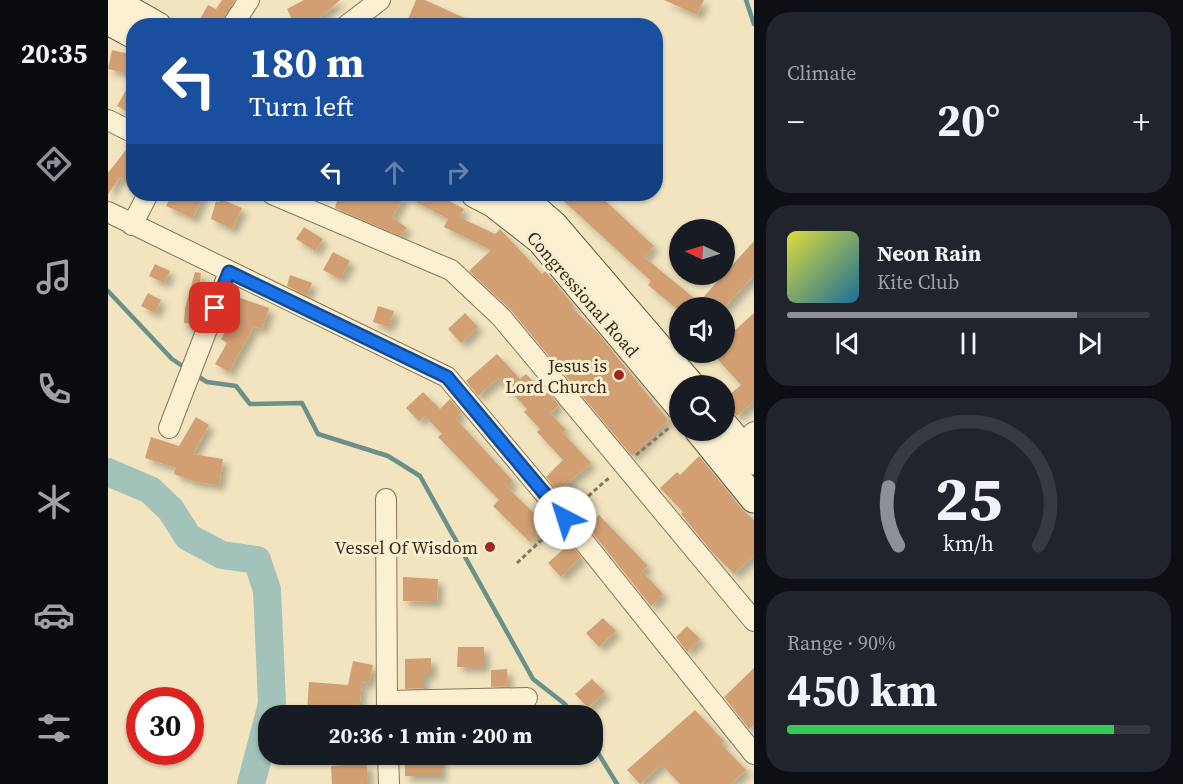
<!DOCTYPE html>
<meta charset="utf-8">
<style>
:root{--surface:#171b24;--page:#20242c;--text:#f1f3f6;--muted:#9ea1a6;--line:#363941;--accent:#8c9099}
body{margin:0;font-family:"Source Serif 4",serif;background:var(--page);color:var(--text);height:100vh;display:flex;flex-direction:column;font-size:22px;white-space:nowrap}
*{box-sizing:border-box;margin:0}
p{font-size:20px;color:var(--muted)}
.icon{flex:none;width:33px;height:33px;fill:none;stroke:currentColor;stroke-width:2;stroke-linecap:round;stroke-linejoin:round}
.map{position:relative;flex:1;overflow:hidden}
.side{display:flex;flex-direction:column;gap:12px;padding:12px;background:#0d0f14;width:429px}
.side>*{flex:none}
.top-card{position:absolute;left:18px;top:18px;width:537px;height:183px;border-radius:24px;box-shadow:0 2px 4px #0004;background:#1a4fa0;color:#fff;overflow:hidden}
.needle{width:39px;rotate:274deg}
.buttons{position:absolute;left:561px;top:219px;display:grid;gap:12px}
.buttons a{display:grid;place-items:center;width:66px;height:66px;border-radius:50%;background:var(--surface);box-shadow:0 2px 4px #0004;font-size:30px}
.speed{position:absolute;left:18px;top:687px;display:flex;gap:12px;font-size:30px;font-weight:700;text-align:center}
.speed>*{display:grid;place-content:center;width:78px;height:78px;border-radius:50%;background:var(--surface);box-shadow:0 2px 4px #0004;line-height:1}
.speed .limit{border:9px solid #d22;background:#fff;color:#111}
.pin{position:absolute;display:grid;place-items:center;width:51px;height:51px;color:#fff;margin:-26px;border-radius:12px;box-shadow:0 3px 9px #0006}
.me{position:absolute;width:66px;margin:-33px;rotate:320deg;stroke-linejoin:round;filter:drop-shadow(0 0 4px #0008)}
.turn{display:flex;align-items:center;gap:21px;height:126px;padding:0 24px;font-size:27px}
.turn .icon{width:78px;height:78px;stroke-width:2.5}
.turn b{display:block;font-size:42px;line-height:51px}
.lanes{display:flex;align-items:center;height:57px;padding:0 24px;background:#0003;justify-content:center;gap:30px;direction:ltr}
.lanes .off{opacity:.35}
.big{font-size:45px;font-weight:700;line-height:1.1}
.side .widget{flex:1;display:flex;flex-direction:column;justify-content:center;gap:9px;min-width:0;padding:0 21px;border-radius:24px;background:var(--page)}
.side .dial{align-items:center;gap:0}
.dial svg{height:156px;overflow:visible;fill:none;stroke:var(--line);stroke-width:7;stroke-linecap:round;text-anchor:middle}
.dial text{fill:var(--text);stroke:none}
.song{display:flex;align-items:center;gap:18px}
.cover{width:72px;height:72px;border-radius:9px;background:linear-gradient(135deg,hsl(60 70% 55%),hsl(200 70% 35%))}
.played{height:6px;border-radius:3px;background:linear-gradient(90deg,var(--accent) 80%,var(--line) 80%)}
.keys{display:flex;justify-content:space-around;direction:ltr}
.heat{display:flex;justify-content:space-between;align-items:center;font-size:33px;direction:ltr}
.charge{height:9px;border-radius:4px;background:linear-gradient(90deg,#34c759 90%,var(--line) 0)}
.trip{position:absolute;left:150px;top:705px;width:345px;height:60px;border-radius:24px;background:var(--surface);box-shadow:0 2px 4px #0004;font-weight:700;line-height:60px;text-align:center}
main{display:flex;flex:1;min-height:0}
.tabs{display:flex;flex-direction:column;width:108px;justify-content:space-around;align-items:center;background:#090b0e;color:var(--muted)}
.tabs .icon{width:42px;height:42px}
.tabs .current{color:var(--accent)}
.tabs b{font-size:27px;color:var(--text)}
.map>svg:first-child{display:block}
.lines{fill:none;stroke-linecap:round;stroke-linejoin:round}
.stream{stroke:#699089;stroke-width:4.5}
.river{stroke:#a2c2ba;stroke-width:28}
.building{fill:#d29f72;filter:url(#shadow)}
.street-casing{stroke:#8a7556;stroke-width:22}
.secondary-casing{stroke:#6c5539;stroke-width:29}
.path{stroke:#8a7556;stroke-width:3;stroke-dasharray:4.5 3;stroke-linecap:butt}
.street{stroke:#fbf1d2;stroke-width:20}
.secondary{stroke:#fbf1d2;stroke-width:27}
.route-casing{stroke:#114b97;stroke-width:15}
.route{stroke:#1a73e8;stroke-width:10}
.poi-dot{fill:#9d2822;stroke:#f8eecf;stroke-width:2}
.labels{text-anchor:middle;dominant-baseline:central;stroke-width:6;stroke-linejoin:round;paint-order:stroke}
.street-label{font-size:18px;fill:#392b1c;stroke:#f8eecf}
.poi-label{font-size:18px;fill:#392b1c;stroke:#f8eecf;text-anchor:end}
</style>
<main>
<nav class="tabs">
<b>20:35</b>
<svg class="icon current" aria-label="directions" viewBox="0 0 24 24"><path d="M12 3l9 9-9 9-9-9zM9 14v-3h6M13 9l2 2-2 2"/></svg>
<svg class="icon" aria-label="music" viewBox="0 0 24 24"><path d="M9 18V5l10-2v13"/><circle cx="6" cy="18" r="3"/><circle cx="16" cy="16" r="3"/></svg>
<svg class="icon" aria-label="phone" viewBox="0 0 24 24"><path d="M5 4h4l2 5-3 2q2 4 5 5l2-3 5 2v4C11 20 4 13 5 4z"/></svg>
<svg class="icon" aria-label="climate" viewBox="0 0 24 24"><path d="M12 3v18M4 7l16 10M4 17L20 7"/></svg>
<svg class="icon" aria-label="car" viewBox="0 0 24 24"><path d="M5 17H2v-5l4-1 3-4h7l3 4 3 1v5h-3M9 17h6M6 11h13"/><circle cx="7" cy="17" r="2"/><circle cx="17" cy="17" r="2"/></svg>
<svg class="icon" aria-label="filters" viewBox="0 0 24 24"><path d="M4 7h16M4 17h16"/><circle cx="9" cy="7" r="2"/><circle cx="15" cy="17" r="2"/></svg>
</nav>
<div class="map">
<svg width="646" height="784" viewBox="0 0 646 784">
<defs>
<filter id="shadow"><feDropShadow dx="5.5" dy="5.5" stdDeviation="3" flood-color="#0004"/></filter>
</defs>
<rect width="100%" height="100%" fill="#f1e4bf"/>
<g class="lines">
<path class="stream" d="M638 0 646 24
M0 291 64 359 79 369
M86 374 99 382 128 386 142 404 194 403 210 434 280 456 312 476 425 679 457 704 465 716
M484 743 509 784"/>
<path class="river" d="M0 472 42 490 63 510 80 537 114 555 149 560 159 590 164 703 161 716
M143 784 160 719"/>
</g>
<path class="building" d="M114 0H127L112 26H88L100 5 108 9Z
M196 0H232L207 22 199 26H187L179 9Z
M308 0H317L374 26H297Z
M556 0H596L589 15Z
M4 50 26 55V75L0 69Z
M26 76V116L9 106Z
M21 146 26 149V188L12 177 0 194V173Z
M64 194H96L85 218 58 206Z
M231 194H328L356 209 351 217 387 234 392 229 434 274 437 271 466 306 464 308 489 332 560 420 524 456 402 309 361 271 383 250 336 227 340 219 297 196 284 217 299 228 292 236 227 208Z
M448 194H490L546 246 536 257 591 302 646 241V275L616 308H568L540 285 543 281Z
M113 199 134 208 124 229 103 219 108 201 111 202Z
M196 227 215 239 207 251 188 239Z
M225 252 242 261 232 279 215 270Z
M47 264 62 271 56 283 41 276Z
M87 272 93 273 92 284 102 287 95 306 91 304 88 324 76 323 77 308Z
M182 275 204 283 199 296 179 286Z
M40 293 53 300 47 313 33 306Z
M129 297 161 308 154 329 146 326 121 372 107 364 119 343 113 339 128 312 125 311Z
M270 306 286 311 281 327 265 322Z
M357 313 370 327 353 343 340 329Z
M646 313V401L629 416 616 399 633 385 603 352H616V340Z
M389 354 412 379 418 374 437 394 440 392 451 405 442 413 458 430 455 433 483 463 450 491 438 477 455 460 429 432 432 429 416 412 419 409 390 378 370 396 358 381Z
M315 392 332 409 342 399 353 412 348 419 405 481 399 487 439 526 422 542 385 506 391 500 330 437 334 434 317 416 311 421 298 408Z
M88 417 101 425 85 454 115 459 111 485 88 482 66 474 68 468 37 458 43 437 71 446Z
M591 456 634 509 646 520V555L626 574 604 552 573 514 575 512 552 488 569 472 572 475Z
M491 515 540 566 534 571 555 594 543 606 479 526Z
M462 543 473 557 453 577 440 563Z
M295 577 330 579 329 602 295 601Z
M495 618 508 631 491 647 478 633Z
M579 626 592 639 579 652 568 637Z
M350 647H376V667H349Z
M323 658V674H316V688L297 689V659Z
M245 661 265 665 261 683 254 682 251 711 229 709 217 716H202L199 711 201 682 240 685Z
M646 668V725L641 729 616 697Z
M399 669 400 686 383 687V670Z
M484 679 497 692 480 708 467 694Z
M587 710 616 741 613 744 638 770 623 784H572L553 764 532 784 519 770Z
M297 754H333V776H297Z
M259 763 260 784H224L223 766Z"/>
<g class="lines">
<g class="street-casing">
<path id="street" d="M124 26 141 0
M238 26 272 0
M0 120 26 133
M164 194 343 270 393 317 646 621
M0 212 339 377 457 518 646 754
M24 225 40 194
M61 428 121 272
M632 445 646 432
M278 499 279 716
M279 701 419 698
M280 754 281 784"/>
</g>
<g class="secondary-casing">
<path id="secondary" d="M4 0 50 26
M0 21 26 35
M367 194 386 204 432 240 572 407
M404 194 423 205 446 225 584 386
M616 425 646 461
M590 430 646 499"/>
</g>
<path class="path" d="M528 455 562 427
M469 506 502 477
M409 563 445 529"/>
<use href="#street" class="street"/>
<use href="#secondary" class="secondary"/>
</g>
<g class="lines">
<g class="route-casing">
<path id="route" d="M107 308 121 272 339 377 457 518"/>
</g>
<use href="#route" class="route"/>
</g>
<g class="poi-dot">
<circle cx="511" cy="375" r="6"/>
<circle cx="382" cy="547" r="6"/>
</g>
<g class="labels">
<g class="street-label">
<text transform="translate(475 294) rotate(49)">Congressional Road</text>
</g>
<g class="poi-label">
<text x="499" y="365">Jesus is<tspan x="499" dy="21">Lord Church</tspan></text>
<text x="370" y="547">Vessel Of Wisdom</text>
</g>
</g>
</svg>
<div class="buttons">
<a><svg class="needle" viewBox="-14 -14 28 28"><path d="M0-13l5 13h-10z" fill="#e53935"/><path d="M0 13l5-13h-10z" fill="#9ea1a6"/></svg></a>
<a><svg class="icon" aria-label="sound" viewBox="0 0 24 24"><path d="M4 9h4l5-4v14l-5-4H4zM17 9q2 3 0 6"/></svg></a>
<a><svg class="icon" aria-label="search" viewBox="0 0 24 24"><circle cx="10" cy="10" r="6"/><path d="M15 15l6 6"/></svg></a>
</div>
<div class="speed"><div class="limit">30</div></div>
<div class="pin" style="left:107px;top:308px;background:#d93025"><svg class="icon" aria-label="arrive" viewBox="0 0 24 24"><path d="M6 21V4h12l-3 4 3 4H6"/></svg></div>
<svg class="me" style="left:457px;top:518px" viewBox="-20 -20 40 40"><circle r="19" fill="#fff"/><path d="M0-13L10 11 0 6-10 11z" fill="#1a73e8"/></svg>
<div class="trip">20:36 · 1 min · 200 m</div>
<div class="top-card">
<div class="turn"><svg class="icon" aria-label="left" viewBox="0 0 24 24"><path d="M17 20v-9H6M10 6l-5 5 5 5"/></svg><div><b>180 m</b>Turn left</div></div>
<div class="lanes"><svg class="icon" aria-label="left" viewBox="0 0 24 24"><path d="M17 20v-9H6M10 6l-5 5 5 5"/></svg><svg class="icon off" aria-label="ahead" viewBox="0 0 24 24"><path d="M12 20V5M6 11l6-6 6 6"/></svg><svg class="icon off" aria-label="right" viewBox="0 0 24 24"><path d="M7 20v-9h11M14 6l5 5-5 5"/></svg></div>
</div>
</div>
<section class="side">
<div class="widget"><p>Climate</p>
<div class="heat"><a>−</a><b class="big">20°</b><a>+</a></div>
</div>
<div class="widget">
<div class="song"><i class="cover"></i><div><b>Neon Rain</b><p>Kite Club</p></div></div>
<div class="played"></div>
<div class="keys"><svg class="icon" aria-label="previous" viewBox="0 0 24 24"><path d="M18 5L8 12l10 7zM5 5v14"/></svg><svg class="icon" aria-label="pause" viewBox="0 0 24 24"><path d="M8 5v14M16 5v14"/></svg><svg class="icon" aria-label="next" viewBox="0 0 24 24"><path d="M6 5l10 7-10 7zM19 5v14"/></svg></div>
</div>
<div class="widget dial"><svg viewBox="0 0 100 80">
<path d="M14 69A42 42 0 1 1 86 69"/>
<path d="M14 69A42 42 0 0 1 9 39" stroke="#8c9099"/>
<text x="50" y="56" font-size="32" font-weight="700">25</text>
<text x="50" y="72" font-size="11">km/h</text>
</svg></div>
<div class="widget"><p>Range · 90%</p><b class="big">450 km</b><div class="charge"></div></div>
</section>
</main>
